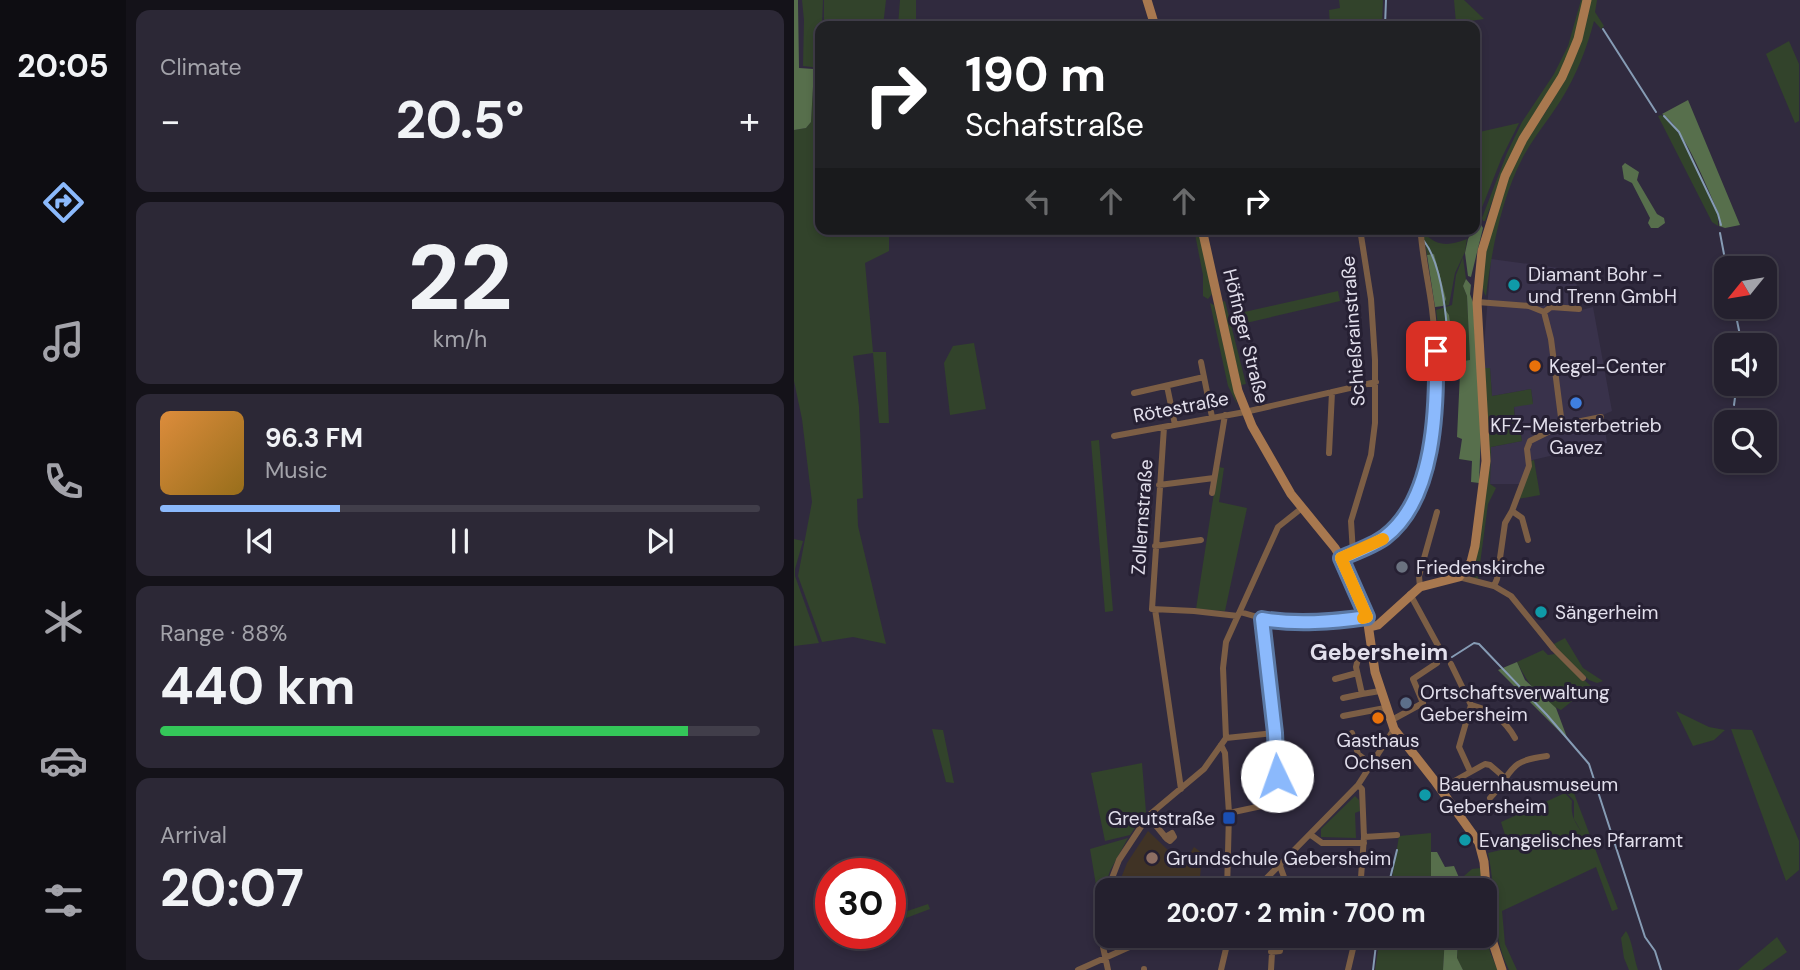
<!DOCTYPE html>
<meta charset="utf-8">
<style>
:root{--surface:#24202e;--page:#2c2836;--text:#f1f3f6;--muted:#a3a3aa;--line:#413e4a;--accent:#8bb9fc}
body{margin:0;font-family:"DM Sans",sans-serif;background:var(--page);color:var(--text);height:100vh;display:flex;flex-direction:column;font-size:26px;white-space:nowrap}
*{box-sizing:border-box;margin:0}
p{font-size:23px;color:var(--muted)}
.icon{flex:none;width:38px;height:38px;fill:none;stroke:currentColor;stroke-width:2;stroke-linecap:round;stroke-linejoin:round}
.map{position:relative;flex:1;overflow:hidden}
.drawer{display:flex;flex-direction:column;gap:10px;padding:10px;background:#141219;width:668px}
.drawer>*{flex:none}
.hud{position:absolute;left:21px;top:21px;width:665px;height:214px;border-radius:14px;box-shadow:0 4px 10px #0003,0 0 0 2px var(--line);background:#202124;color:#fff;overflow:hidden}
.needle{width:46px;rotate:240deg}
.tools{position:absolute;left:920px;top:256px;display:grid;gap:14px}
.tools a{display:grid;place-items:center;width:63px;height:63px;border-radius:14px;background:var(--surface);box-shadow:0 4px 10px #0003,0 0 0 2px var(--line);font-size:35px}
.speed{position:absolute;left:21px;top:858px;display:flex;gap:14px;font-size:35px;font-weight:700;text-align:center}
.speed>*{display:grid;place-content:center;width:91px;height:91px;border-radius:50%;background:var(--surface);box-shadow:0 4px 10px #0003,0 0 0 2px var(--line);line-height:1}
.speed .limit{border:10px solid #d22;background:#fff;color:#111}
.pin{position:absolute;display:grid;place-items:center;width:60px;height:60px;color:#fff;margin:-30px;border-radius:14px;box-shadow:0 4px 10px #0006}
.me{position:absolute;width:77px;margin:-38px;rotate:357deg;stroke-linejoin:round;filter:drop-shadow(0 0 5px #0008)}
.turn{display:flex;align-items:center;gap:24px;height:147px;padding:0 35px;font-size:32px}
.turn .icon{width:91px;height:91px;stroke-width:2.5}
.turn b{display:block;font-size:49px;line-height:60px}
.lanes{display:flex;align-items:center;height:66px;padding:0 35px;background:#0003;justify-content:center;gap:35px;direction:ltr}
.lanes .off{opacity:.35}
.big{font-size:52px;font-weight:700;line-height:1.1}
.drawer .tile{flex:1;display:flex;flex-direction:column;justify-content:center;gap:10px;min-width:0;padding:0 24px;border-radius:14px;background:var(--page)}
.drawer .dial{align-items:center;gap:0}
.dial b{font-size:91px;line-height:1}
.song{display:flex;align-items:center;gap:21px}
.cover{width:84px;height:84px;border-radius:10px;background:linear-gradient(135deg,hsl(30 70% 55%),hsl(40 70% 35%))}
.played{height:7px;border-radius:4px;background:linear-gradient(90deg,var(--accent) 30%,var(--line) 30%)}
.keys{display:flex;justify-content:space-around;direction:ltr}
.heat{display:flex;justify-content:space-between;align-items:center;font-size:38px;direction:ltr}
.charge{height:10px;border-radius:5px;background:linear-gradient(90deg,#34c759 88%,var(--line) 0)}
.trip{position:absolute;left:301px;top:878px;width:402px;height:70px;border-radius:14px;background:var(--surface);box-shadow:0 4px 10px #0003,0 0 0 2px var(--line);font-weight:700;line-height:70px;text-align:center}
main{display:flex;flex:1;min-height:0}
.tab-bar{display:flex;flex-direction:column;width:126px;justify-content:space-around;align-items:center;background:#0e0d12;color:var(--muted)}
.tab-bar .icon{width:49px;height:49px}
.tab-bar .selected{color:var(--accent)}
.tab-bar b{font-size:32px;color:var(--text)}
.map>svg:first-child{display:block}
.built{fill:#39324b}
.education{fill:#403325}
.green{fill:#32432b}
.forest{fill:#576f4c}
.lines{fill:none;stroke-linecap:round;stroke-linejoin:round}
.stream{stroke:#869cb5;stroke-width:2}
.street{stroke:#7c5e45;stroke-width:6}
.secondary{stroke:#a8784f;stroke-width:9}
.route-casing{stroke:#5a78a4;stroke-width:18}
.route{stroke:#8bb9fc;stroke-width:12}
.slow{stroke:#f59e0b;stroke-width:12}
.culture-dot{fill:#0f9aa8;stroke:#262033;stroke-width:2.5}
.food-dot{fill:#e8710a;stroke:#262033;stroke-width:2.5}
.shop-dot{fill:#3f7fe0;stroke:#262033;stroke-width:2.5}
.worship-dot{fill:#6b7280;stroke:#262033;stroke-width:2.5}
.service-dot{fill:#5c6f8a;stroke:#262033;stroke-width:2.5}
.transit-dot{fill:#1a4fb4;stroke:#262033;stroke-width:2.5}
.education-dot{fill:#8d6e63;stroke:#262033;stroke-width:2.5}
.labels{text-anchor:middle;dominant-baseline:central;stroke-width:6;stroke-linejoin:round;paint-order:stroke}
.poi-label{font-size:19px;fill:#e2dfec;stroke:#262033;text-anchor:start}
.street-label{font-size:19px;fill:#e2dfec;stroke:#262033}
.quarter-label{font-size:23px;font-weight:bold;fill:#e2dfec;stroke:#262033}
</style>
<main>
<nav class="tab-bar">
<b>20:05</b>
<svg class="icon selected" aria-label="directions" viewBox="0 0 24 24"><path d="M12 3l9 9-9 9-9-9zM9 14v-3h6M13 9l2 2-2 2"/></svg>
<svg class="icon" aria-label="music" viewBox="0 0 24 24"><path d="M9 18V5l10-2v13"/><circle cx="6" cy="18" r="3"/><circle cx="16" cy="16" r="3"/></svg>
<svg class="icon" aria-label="phone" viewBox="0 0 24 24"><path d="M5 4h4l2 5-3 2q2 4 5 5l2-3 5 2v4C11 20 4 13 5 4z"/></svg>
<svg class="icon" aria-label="climate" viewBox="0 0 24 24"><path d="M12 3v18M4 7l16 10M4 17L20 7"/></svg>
<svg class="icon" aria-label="car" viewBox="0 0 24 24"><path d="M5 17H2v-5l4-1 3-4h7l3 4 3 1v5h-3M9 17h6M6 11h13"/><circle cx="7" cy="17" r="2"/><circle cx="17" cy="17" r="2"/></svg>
<svg class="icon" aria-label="filters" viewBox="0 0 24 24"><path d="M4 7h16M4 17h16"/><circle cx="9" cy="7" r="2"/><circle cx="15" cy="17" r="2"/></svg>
</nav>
<section class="drawer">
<div class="tile"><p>Climate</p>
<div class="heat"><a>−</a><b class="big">20.5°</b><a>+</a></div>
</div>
<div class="tile dial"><b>22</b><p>km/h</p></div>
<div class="tile">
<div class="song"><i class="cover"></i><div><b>96.3 FM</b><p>Music</p></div></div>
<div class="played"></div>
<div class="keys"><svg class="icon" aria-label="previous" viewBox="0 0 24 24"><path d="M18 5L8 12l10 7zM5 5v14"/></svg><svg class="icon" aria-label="pause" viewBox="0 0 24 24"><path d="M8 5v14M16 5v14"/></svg><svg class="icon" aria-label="next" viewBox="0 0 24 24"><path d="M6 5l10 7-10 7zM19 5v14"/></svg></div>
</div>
<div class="tile"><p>Range · 88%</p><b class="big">440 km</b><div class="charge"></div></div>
<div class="tile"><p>Arrival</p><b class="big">20:07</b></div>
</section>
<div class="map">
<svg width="1006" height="970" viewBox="0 0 1006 970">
<rect width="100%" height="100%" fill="#302a3e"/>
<path class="built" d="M697 259 780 270 787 310 799 307 818 411 809 415 813 443 734 461 727 484H696L697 447 728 441 726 429H722L720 406 739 403 737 389 698 396 696 368H691L690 346Z"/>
<path class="education" d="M354 831 376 852 392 860 400 847 408 853 405 891H322L333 863Z"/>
<path class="green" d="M8 0H29L26 71 18 67 9 66 10 20Z
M30 0H92L89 26H30Z
M106 0H122V26H104Z
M545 0H589L588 26H536L535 10 546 8Z
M660 0H670L690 19 662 23Z
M787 0H790L774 60 708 175 691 221H689L688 218 713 153 728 122 760 74 774 46Z
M796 0H803L801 12 810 26 807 29 800 21C793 48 782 76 767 100 755 119 740 137 729 157 707 199 698 249 692 296 677 275 713 174 725 151 737 131 753 113 763 92 776 63 785 30 796 0Z
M995 41 1005 64V121L1001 123 972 54Z
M20 69 26 72V229H95V251L71 263 79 352H92L95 423H85L79 353 59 356 65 407 69 498 63 499 64 526 92 644 59 637 28 642 4 576 18 502 8 419 0 381V130L12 128 17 122Z
M867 115C888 125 913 191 924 214V226L918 222 864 116Z
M725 123 708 157 685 215 681 197V133Z
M400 229H405L418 294 414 299 409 296V275Z
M629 232C643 247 655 246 673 239L671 252 661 273 655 305 650 306C652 288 643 273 640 254L633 255Z
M669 257 672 279 669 286 673 296 676 360 663 362 655 315 651 309 654 340 646 343 642 310 658 305 662 275Z
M544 291 546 301 439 326 437 315Z
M431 301 452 384 447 385 428 302Z
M416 303 420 305 443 404 434 386Z
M180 343 192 409 156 415 150 363 159 346Z
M691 368H696L698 396 737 389 739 404 720 407 721 429H726L728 441 697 447 696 484 702 488 694 504 684 579 680 578 688 511Z
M305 440 319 611 311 612 297 441Z
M740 460 746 495 724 499 737 461Z
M424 467 430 468 425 502 453 508 431 611 402 609Z
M0 539 9 541 1 569V576L25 643 0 646Z
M771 638 789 668 809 681 803 683 795 680 758 645Z
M749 650 754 655 761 654 797 686 767 710C747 701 732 681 723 662Z
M882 711 915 727 931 730 920 740 899 746Z
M138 729 149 730 160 783 152 782Z
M937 729 958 730 1005 841V870L992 881Z
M348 763 352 812 336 835 311 841 297 773Z
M778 788 824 909 818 911 802 867 708 911 711 944 723 970H715C696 932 703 893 694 853L715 848 707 822 771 793 778 801C776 820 783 823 791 838L780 819V801L771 791Z
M561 796 565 800 566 811 561 813 562 838 527 837V829Z
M637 833V891H596L605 836Z
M334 838 316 871 305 903 296 849Z
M687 868 689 891H663V882L678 869Z
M134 904 136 909 96 924V917Z
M691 930 696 952 704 970H669L663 959 664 936H691Z
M832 931C838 939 840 959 844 970H835L830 958 827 938Z
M586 936H651L649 970H581Z
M983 937 993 952 968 970H944Z"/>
<path class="forest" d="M0 0H4V3L5 68 20 69 17 122 12 128 0 130Z
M894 100 946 225 931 228 925 226V214C914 190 889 125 868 114Z
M831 163 845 172 843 180 863 214 870 218 871 223 864 228H857L854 223 856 218 838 183 830 179 828 166Z
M683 223H686L689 228 677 277 674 276 671 253 674 239Z
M640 254 652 299 649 306 641 307 633 255Z
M672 279 677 285 676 294 680 305 687 432 685 483 677 482 678 461 665 459 668 439 663 437 666 373H647L646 343 654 340 650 308 655 315 662 362 676 360 673 296 669 286Z
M723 662 731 680 762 708 774 740 704 670Z
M637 852H643L651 867 660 866 666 880 663 882V891H637Z
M651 936H664L663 958 669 970H649Z"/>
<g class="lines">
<path class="stream" d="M591 26 592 0
M809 29 862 112
M870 116 885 132 924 214 927 225
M616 229 626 237
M926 233 933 270
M630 241C650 267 654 332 655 365
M940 306 948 345
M940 405 943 383
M658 657 680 643 685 644 753 715 795 764 851 937 861 951 867 970
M593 891 603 850
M579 970 583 936"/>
<path class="street" d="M683 302 735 306 750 312 757 339 768 425
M750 312 757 307 785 309
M407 362 418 417
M373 386 381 425
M340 393 410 377
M370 427 358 609 400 611 444 616
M320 436 451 412 582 382
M535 453 538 392
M365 485 420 478
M418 493 431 415
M718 511 728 518 734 540
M361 546 407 540
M559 553 557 521 577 455 581 423V360L577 299 566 229
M547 558C561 552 578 547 591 537 650 493 646 374 638 309 635 285 629 260 627 235
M665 577 700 586 717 596 760 649 789 678
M700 586 703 579 711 523 718 511 735 466 733 449 736 441 768 425 807 417
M626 587 625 576 643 512
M616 594 647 651
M361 609 387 789
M446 612C488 626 530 623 573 617
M579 655 564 659 562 667 568 694 586 691
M657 664 677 705C698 711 711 720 721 738
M541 679 563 673
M549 698 568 694
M549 716 591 708
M596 721 629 703 619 679 643 663
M558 733 564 754 578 765
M432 738 481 733
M427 745 431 753 435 813 433 891
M676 771 665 747 677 705
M564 785 568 789 570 837 566 891
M646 789 691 764 696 765 710 777
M696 798C721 772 711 761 753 756
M435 813 477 804 482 802 484 797 481 733 468 619
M354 816 373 839 376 841 380 837 378 833 371 837
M517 835 528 843H570
M570 837 603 835
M486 866 490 877 488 891
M313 891 325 860 354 816 410 769 432 738 429 668 432 642 484 527 508 508
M313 891 306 933 314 970
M460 891 564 785 600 729
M477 952 486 951 487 940 481 936
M350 969V970
M284 970 360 936
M427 970 435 936
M477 970 479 936
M554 970 562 936"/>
<path class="secondary" d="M353 0 361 26
M408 229 444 391 458 426 497 494 541 548 547 558 573 617 581 672 600 729 640 780 685 843 690 862 696 934 708 970
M576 627 584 625 626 587 665 577 677 562 681 546 692 461 683 302 688 251 711 176 729 139 768 77 775 61 784 39 793 0"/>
</g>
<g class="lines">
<g class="route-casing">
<path id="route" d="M483 776 481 733 468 619C503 625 538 622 573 617L547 558C561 552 579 546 591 537 641 499 643 408 642 351"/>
</g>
<use href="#route" class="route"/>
<path class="slow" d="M569 618 573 617 547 558 589 539"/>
</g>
<g class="culture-dot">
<circle cx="720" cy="285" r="7"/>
<circle cx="747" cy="612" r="7"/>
<circle cx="631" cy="795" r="7"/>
<circle cx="671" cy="840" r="7"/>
</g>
<g class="food-dot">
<circle cx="741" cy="366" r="7"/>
<circle cx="584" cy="718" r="7"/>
</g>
<circle class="shop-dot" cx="782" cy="403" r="7"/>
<circle class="worship-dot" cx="608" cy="567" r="7"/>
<circle class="service-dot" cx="612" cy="703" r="7"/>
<rect class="transit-dot" x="428" y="811" width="14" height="14" rx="3.5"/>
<circle class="education-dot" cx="358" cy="858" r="7"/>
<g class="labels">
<g class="poi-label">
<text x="734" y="274">Diamant Bohr -<tspan x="734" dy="22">und Trenn GmbH</tspan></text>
<text x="755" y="366">Kegel-Center</text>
<text x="782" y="425" text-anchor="middle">KFZ-Meisterbetrieb<tspan x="782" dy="22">Gavez</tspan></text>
<text x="622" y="567">Friedenskirche</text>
<text x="761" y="612">Sängerheim</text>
<text x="626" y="692">Ortschaftsverwaltung<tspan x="626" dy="22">Gebersheim</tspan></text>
<text x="584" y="740" text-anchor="middle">Gasthaus<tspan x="584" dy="22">Ochsen</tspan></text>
<text x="645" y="784">Bauernhausmuseum<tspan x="645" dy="22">Gebersheim</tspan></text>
<text x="421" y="818" text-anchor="end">Greutstraße</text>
<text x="685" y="840">Evangelisches Pfarramt</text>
<text x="372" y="858">Grundschule Gebersheim</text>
</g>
<g class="street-label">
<text transform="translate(559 331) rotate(-94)">Schießrainstraße</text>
<text transform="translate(452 336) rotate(76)">Höfinger Straße</text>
<text transform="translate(387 407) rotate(-11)">Rötestraße</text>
<text transform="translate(348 517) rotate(-86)">Zollernstraße</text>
</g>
<g class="quarter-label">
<text x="585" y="652">Gebersheim</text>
</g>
</g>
</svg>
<div class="tools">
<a><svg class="needle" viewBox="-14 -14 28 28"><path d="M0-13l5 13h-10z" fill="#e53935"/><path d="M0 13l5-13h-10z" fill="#a3a3aa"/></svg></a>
<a><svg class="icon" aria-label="sound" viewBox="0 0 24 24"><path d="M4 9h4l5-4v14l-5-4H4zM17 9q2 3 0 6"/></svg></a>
<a><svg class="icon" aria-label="search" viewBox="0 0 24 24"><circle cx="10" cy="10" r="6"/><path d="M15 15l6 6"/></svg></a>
</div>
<div class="speed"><div class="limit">30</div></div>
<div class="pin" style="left:642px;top:351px;background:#d93025"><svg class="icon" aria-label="arrive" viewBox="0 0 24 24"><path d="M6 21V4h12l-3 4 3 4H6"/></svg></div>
<svg class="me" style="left:483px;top:776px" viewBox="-20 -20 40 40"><circle r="19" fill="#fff"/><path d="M0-13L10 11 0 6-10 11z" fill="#8bb9fc"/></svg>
<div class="trip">20:07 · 2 min · 700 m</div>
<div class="hud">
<div class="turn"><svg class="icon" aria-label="right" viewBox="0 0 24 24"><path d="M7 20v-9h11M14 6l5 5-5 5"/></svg><div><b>190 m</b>Schafstraße</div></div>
<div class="lanes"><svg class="icon off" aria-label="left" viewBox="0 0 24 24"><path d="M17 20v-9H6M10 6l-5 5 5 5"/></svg><svg class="icon off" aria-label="ahead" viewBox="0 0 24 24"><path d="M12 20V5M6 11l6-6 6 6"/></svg><svg class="icon off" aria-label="ahead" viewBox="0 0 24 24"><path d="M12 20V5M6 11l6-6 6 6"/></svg><svg class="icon" aria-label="right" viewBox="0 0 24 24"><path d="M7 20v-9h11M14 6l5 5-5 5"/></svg></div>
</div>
</div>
</main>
